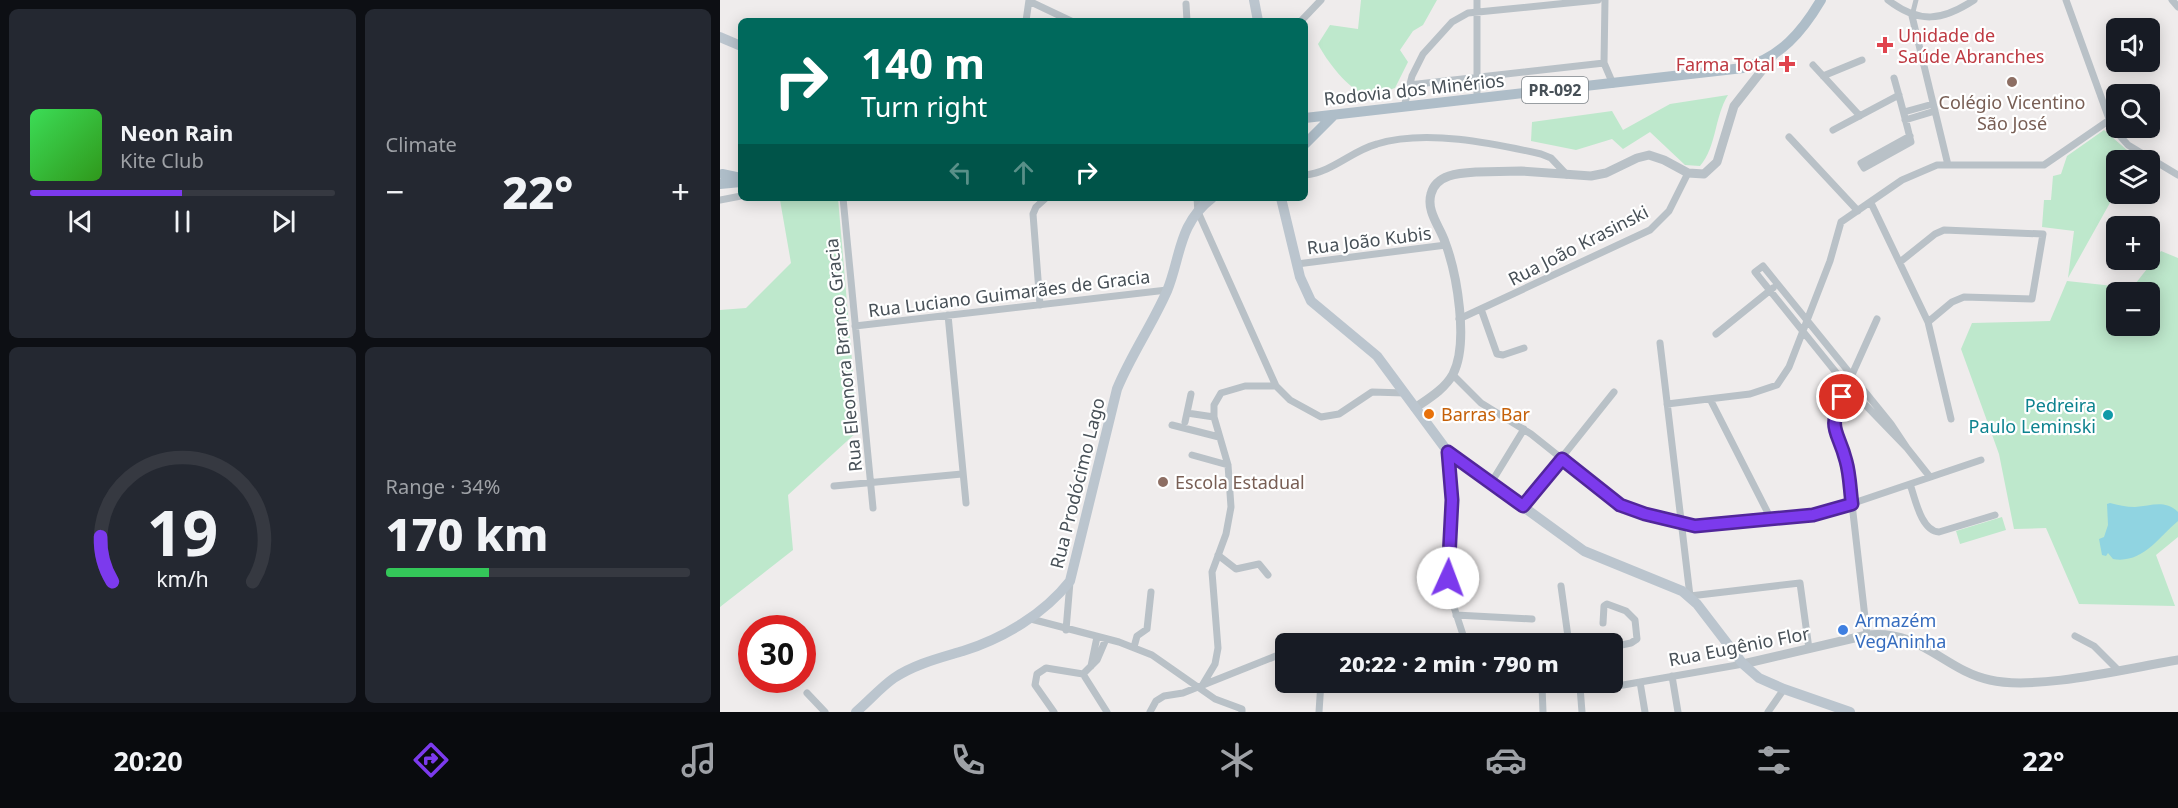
<!DOCTYPE html>
<meta charset="utf-8">
<style>
:root{--surface:#171b24;--page:#242831;--text:#f1f3f6;--muted:#9ea1a6;--line:#363941;--accent:#7c3aed}
body{margin:0;font-family:"Noto Sans",sans-serif;background:var(--page);color:var(--text);height:100vh;display:flex;flex-direction:column;font-size:22px;white-space:nowrap}
*{box-sizing:border-box;margin:0}
p{font-size:20px;color:var(--muted)}
.icon{flex:none;width:33px;height:33px;fill:none;stroke:currentColor;stroke-width:2;stroke-linecap:round;stroke-linejoin:round}
.map{position:relative;flex:1;overflow:hidden}
.details{display:flex;flex-direction:column;gap:9px;padding:9px;background:#0d0f14;width:720px}
.details>*{flex:none}
.banner{position:absolute;left:18px;top:18px;width:570px;height:183px;border-radius:9px;box-shadow:0 3px 15px #0003;background:#00695c;color:#fff;overflow:hidden}
.controls{position:absolute;left:1386px;top:18px;display:grid;gap:12px}
.controls a{display:grid;place-items:center;width:54px;height:54px;border-radius:9px;background:var(--surface);box-shadow:0 3px 15px #0003;font-size:30px}
.speed{position:absolute;left:18px;top:615px;display:flex;gap:12px;font-size:30px;font-weight:700;text-align:center}
.speed>*{display:grid;place-content:center;width:78px;height:78px;border-radius:50%;background:var(--surface);box-shadow:0 3px 15px #0003;line-height:1}
.speed .limit{border:9px solid #d22;background:#fff;color:#111}
.pin{position:absolute;display:grid;place-items:center;width:51px;height:51px;color:#fff;margin:-26px;border:3px solid #fff;border-radius:50%;box-shadow:0 2px 6px #0007}
.me{position:absolute;width:66px;margin:-33px;rotate:2deg;stroke-linejoin:round;filter:drop-shadow(0 0 4px #0008)}
.turn{display:flex;align-items:center;gap:21px;height:126px;padding:0 24px;font-size:27px}
.turn .icon{width:78px;height:78px;stroke-width:2.5}
.turn b{display:block;font-size:42px;line-height:51px}
.lanes{display:flex;align-items:center;height:57px;padding:0 24px;background:#0003;justify-content:center;gap:30px;direction:ltr}
.lanes .off{opacity:.35}
.big{font-size:45px;font-weight:800;line-height:1.1}
.details .tile{flex:1;display:flex;flex-direction:column;justify-content:center;gap:9px;min-width:0;padding:0 21px;border-radius:9px;background:var(--page)}
.details .dial{align-items:center;gap:0}
.dial svg{height:156px;overflow:visible;fill:none;stroke:var(--line);stroke-width:7;stroke-linecap:round;text-anchor:middle}
.dial text{fill:var(--text);stroke:none}
.song{display:flex;align-items:center;gap:18px}
.cover{width:72px;height:72px;border-radius:9px;background:linear-gradient(135deg,hsl(130 70% 55%),hsl(110 70% 35%))}
.played{height:6px;border-radius:3px;background:linear-gradient(90deg,var(--accent) 50%,var(--line) 50%)}
.keys{display:flex;justify-content:space-around;direction:ltr}
.heat{display:flex;justify-content:space-between;align-items:center;font-size:33px;direction:ltr}
.charge{height:9px;border-radius:4px;background:linear-gradient(90deg,#34c759 34%,var(--line) 0)}
.details .tiles{flex:1;display:grid;gap:9px;grid-template-columns:repeat(2,1fr)}
.trip{position:absolute;left:555px;top:633px;width:348px;height:60px;border-radius:9px;background:var(--surface);box-shadow:0 3px 15px #0003;font-weight:800;line-height:60px;text-align:center}
.tab-bar{display:flex;height:96px;justify-content:space-around;align-items:center;background:#090b0e;color:var(--muted)}
.tab-bar .icon{width:42px;height:42px}
.tab-bar .current{color:var(--accent)}
.tab-bar b{font-size:27px;color:var(--text)}
main{display:flex;flex:1;min-height:0}
.map>svg:first-child{display:block}
.green{fill:#bee8cc;fill-rule:evenodd}
.water{fill:#90d4e1}
.lines{fill:none;stroke-linecap:round;stroke-linejoin:round}
.pedestrian{stroke:#b9c1c7;stroke-width:5}
.minor{stroke:#b9c1c7;stroke-width:7}
.tertiary{stroke:#b9c1c7;stroke-width:9}
.secondary{stroke:#bbc5ce;stroke-width:10}
.primary{stroke:#aebdc8;stroke-width:10}
.route-casing{stroke:#51269a;stroke-width:15}
.route{stroke:#7c3aed;stroke-width:10}
.health-dot{fill:#e0444e;stroke:#fff;stroke-width:2}
.education-dot{fill:#8d6e63;stroke:#fff;stroke-width:2}
.food-dot{fill:#e8710a;stroke:#fff;stroke-width:2}
.culture-dot{fill:#0f9aa8;stroke:#fff;stroke-width:2}
.shop-dot{fill:#3f7fe0;stroke:#fff;stroke-width:2}
.labels{text-anchor:middle;dominant-baseline:central;stroke-width:4.5;stroke-linejoin:round;paint-order:stroke}
.shield{fill:#fff;stroke:#7e8489;stroke-width:1.5}
.shield-label{font-size:16px;font-weight:bold;fill:#475057}
.health-label{font-size:18px;fill:#be3a42;stroke:#fff;text-anchor:start}
.street-label{font-size:18px;fill:#475057;stroke:#fff}
.education-label{font-size:18px;fill:#785e54;stroke:#fff}
.culture-label{font-size:18px;fill:#0d838f;stroke:#fff;text-anchor:end}
.food-label{font-size:18px;fill:#c56008;stroke:#fff;text-anchor:start}
.shop-label{font-size:18px;fill:#366cbe;stroke:#fff;text-anchor:start}
</style>
<main>
<section class="details">
<div class="tiles">
<div class="tile">
<div class="song"><i class="cover"></i><div><b>Neon Rain</b><p>Kite Club</p></div></div>
<div class="played"></div>
<div class="keys"><svg class="icon" aria-label="previous" viewBox="0 0 24 24"><path d="M18 5L8 12l10 7zM5 5v14"/></svg><svg class="icon" aria-label="pause" viewBox="0 0 24 24"><path d="M8 5v14M16 5v14"/></svg><svg class="icon" aria-label="next" viewBox="0 0 24 24"><path d="M6 5l10 7-10 7zM19 5v14"/></svg></div>
</div>
<div class="tile"><p>Climate</p>
<div class="heat"><a>−</a><b class="big">22°</b><a>+</a></div>
</div>
<div class="tile dial"><svg viewBox="0 0 100 80">
<path d="M14 69A42 42 0 1 1 86 69"/>
<path d="M14 69A42 42 0 0 1 8 46" stroke="#7c3aed"/>
<text x="50" y="56" font-size="32" font-weight="700">19</text>
<text x="50" y="72" font-size="11">km/h</text>
</svg></div>
<div class="tile"><p>Range · 34%</p><b class="big">170 km</b><div class="charge"></div></div>
</div>
</section>
<div class="map">
<svg width="1458" height="712" viewBox="0 0 1458 712">
<rect width="100%" height="100%" fill="#efecec"/>
<path class="green" d="M641 0H717L703 25 693 31 680 50 688 62 675 88C666 91 656 96 647 95 629 91 606 60 598 44L610 25 638 29Z
M1008 95C994 118 997 146 980 166L965 165 930 132 903 149 892 139 856 150 811 141 812 122 892 111 903 130 950 104Z
M1384 130 1416 158 1415 160H1396V192L1348 278 1354 231 1322 227 1324 200H1331L1333 176 1341 174 1347 156Z
M72 198H118L138 431 68 495 73 550 0 607V310L26 308 71 263 60 200Z
M1441 251 1458 258V537L1436 555 1455 606 1359 604 1326 528 1294 529 1279 454 1241 349 1252 323 1330 321 1347 281 1412 288ZM1396 292H1430V326H1396Z
M1282 517 1286 530 1240 544 1236 531Z"/>
<path class="water" d="M1390 503C1398 505 1406 507 1415 507 1431 506 1445 499 1458 512V521C1438 538 1422 564 1393 559L1388 553 1386 556 1382 555 1379 539 1384 537 1388 525 1387 504Z"/>
<g class="lines">
<path class="pedestrian" d="M1192 16 1196 0"/>
<path class="minor" d="M757 0V99
M885 0 884 63 893 84
M1168 0C1199 24 1222 21 1254 0
M1346 0 1392 127 1408 145 1458 175
M1452 0 1458 7
M309 1 351 21
M466 4 467 21
M1192 16 1228 165
M306 21 309 0
M581 21 601 0
M1093 65 1140 116
M1103 76 1142 60
M1174 78C1180 99 1186 121 1191 142L1144 168 1141 163 1190 136
M689 85 884 63
M684 107 692 76 703 54 732 22 748 13 878 0
M1184 112 1213 104
M1185 120 1215 111
M1113 130 1179 95
M1069 137 1138 211
M585 175C613 172 631 151 657 144 705 129 772 143 821 154L831 158 847 175
M123 198 153 508
M477 198 478 212 556 386
M0 200 21 196
M1151 203 1208 322 1231 419
M1180 262 1215 234 1224 230 1323 234 1312 299 1244 297 1232 302 1208 322
M577 264 726 245
M320 305 313 214 316 207 326 198
M761 309 777 354 783 355 804 348
M228 315 246 503
M739 319 930 230 949 211 968 173
M135 326 447 290
M996 334 1053 288
M940 343 970 596 1080 583 1089 649
M733 375 761 403 811 434 900 505 925 514 975 526 1104 513 1261 460
M990 399 1051 519
M947 404 1030 394 1057 385 1069 367 1110 261 1121 222 1182 180 1217 165H1324L1388 121
M467 413 494 417
M465 422 471 394
M452 425 499 437
M1187 448 1171 424 1043 266 1035 272 1127 386 1187 448 1210 477
M728 452 732 500 728 578 731 598 746 644
M472 455 508 465
M771 483 804 429
M1190 484C1195 498 1201 531 1219 532L1275 515
M114 486 242 474
M803 506 894 392
M498 555 516 569 539 564 548 575
M841 586 849 644
M736 615 812 619
M311 619 399 642 432 655 495 699 522 709V712
M883 623 884 606 887 604 906 611 915 620 917 639 911 643 892 647
M346 630 350 582
M1147 635 1128 469 1114 430 1117 408 1157 319
M1355 636 1374 646 1398 670
M414 647 417 636 427 629 431 592
M371 666 377 637
M363 674 387 712
M952 676 958 712
M753 682 886 688 1023 664
M920 682 925 712
M483 684 495 664 498 648 492 572 506 534 511 507 508 465 494 417V405L501 393 525 386H556L570 400 601 417 619 414 652 392 685 393
M822 686 823 712
M860 687 862 712
M87 693 105 712
M334 712 315 685 317 674 326 668 363 674 377 660 386 639
M430 712 436 701 444 696 463 693 566 652
M599 712 601 682
M1048 712 1064 689"/>
<path class="tertiary" d="M695 408C708 399 725 389 733 374 749 343 737 274 725 242 720 227 706 211 711 194 716 174 740 173 757 172L801 171 871 176 886 173 917 158 929 155 944 160 968 173 984 174 997 162 1014 106 1054 55
M1023 664 1147 635C1201 629 1224 670 1270 680 1316 691 1409 668 1458 660"/>
<path class="secondary" d="M534 0 538 21
M0 37 21 46
M561 198 580 277 591 301 657 356 728 452 864 551 962 591 977 604 1023 664 1039 678 1064 689 1130 712
M136 712C149 701 161 687 174 678 195 664 220 658 243 651 284 638 324 614 350 581L397 389C411 355 432 325 447 291 461 257 458 224 492 198"/>
<path class="primary" d="M585 118 1023 68C1061 57 1082 32 1101 0
M585 144 614 115
M2 174 21 178
M0 184 21 182"/>
</g>
<g class="lines">
<g class="route-casing">
<path id="route" d="M728 578 732 500 728 452 803 506 842 459 900 505 925 514 975 526 1093 515 1132 504C1130 490 1130 475 1126 461 1118 429 1107 432 1122 397"/>
</g>
<use href="#route" class="route"/>
</g>
<g class="health-dot">
<path d="M1162 36h6v6h6v6h-6v6h-6v-6h-6v-6h6z"/>
<path d="M1064 55h6v6h6v6h-6v6h-6v-6h-6v-6h6z"/>
</g>
<g class="education-dot">
<circle cx="1292" cy="82" r="6"/>
<circle cx="443" cy="482" r="6"/>
</g>
<circle class="food-dot" cx="709" cy="414" r="6"/>
<circle class="culture-dot" cx="1388" cy="415" r="6"/>
<circle class="shop-dot" cx="1123" cy="630" r="6"/>
<g class="labels">
<rect class="shield" x="802" y="77" width="66" height="26" rx="4.5"/>
<g class="shield-label">
<text x="835" y="90">PR-092</text>
</g>
<g class="health-label">
<text x="1178" y="35">Unidade de<tspan x="1178" dy="21">Saúde Abranches</tspan></text>
<text x="1055" y="64" text-anchor="end">Farma Total</text>
</g>
<g class="street-label">
<text transform="translate(694 89) rotate(-6)">Rodovia dos Minérios</text>
<text transform="translate(649 240) rotate(-7)">Rua João Kubis</text>
<text transform="translate(858 245) rotate(-27)">Rua João Krasinski</text>
<text transform="translate(289 293) rotate(-7)">Rua Luciano Guimarães de Gracia</text>
<text transform="translate(123 355) rotate(-96)">Rua Eleonora Branco Gracia</text>
<text transform="translate(357 483) rotate(-76)">Rua Prodócimo Lago</text>
<text transform="translate(1019 646) rotate(-11)">Rua Eugênio Flor</text>
</g>
<g class="education-label">
<text x="1292" y="102">Colégio Vicentino<tspan x="1292" dy="21">São José</tspan></text>
<text x="455" y="482" text-anchor="start">Escola Estadual</text>
</g>
<g class="culture-label">
<text x="1376" y="405">Pedreira<tspan x="1376" dy="21">Paulo Leminski</tspan></text>
</g>
<g class="food-label">
<text x="721" y="414">Barras Bar</text>
</g>
<g class="shop-label">
<text x="1135" y="620">Armazém<tspan x="1135" dy="21">VegAninha</tspan></text>
</g>
</g>
</svg>
<div class="controls">
<a><svg class="icon" aria-label="sound" viewBox="0 0 24 24"><path d="M4 9h4l5-4v14l-5-4H4zM17 9q2 3 0 6"/></svg></a>
<a><svg class="icon" aria-label="search" viewBox="0 0 24 24"><circle cx="10" cy="10" r="6"/><path d="M15 15l6 6"/></svg></a>
<a><svg class="icon" aria-label="layers" viewBox="0 0 24 24"><path d="M12 4l9 5-9 5-9-5zM3 14l9 5 9-5"/></svg></a>
<a>+</a>
<a>−</a>
</div>
<div class="speed"><div class="limit">30</div></div>
<div class="pin" style="left:1122px;top:397px;background:#d93025"><svg class="icon" aria-label="arrive" viewBox="0 0 24 24"><path d="M6 21V4h12l-3 4 3 4H6"/></svg></div>
<svg class="me" style="left:728px;top:578px" viewBox="-20 -20 40 40"><circle r="19" fill="#fff"/><path d="M0-13L10 11 0 6-10 11z" fill="#7c3aed"/></svg>
<div class="trip">20:22 · 2 min · 790 m</div>
<div class="banner">
<div class="turn"><svg class="icon" aria-label="right" viewBox="0 0 24 24"><path d="M7 20v-9h11M14 6l5 5-5 5"/></svg><div><b>140 m</b>Turn right</div></div>
<div class="lanes"><svg class="icon off" aria-label="left" viewBox="0 0 24 24"><path d="M17 20v-9H6M10 6l-5 5 5 5"/></svg><svg class="icon off" aria-label="ahead" viewBox="0 0 24 24"><path d="M12 20V5M6 11l6-6 6 6"/></svg><svg class="icon" aria-label="right" viewBox="0 0 24 24"><path d="M7 20v-9h11M14 6l5 5-5 5"/></svg></div>
</div>
</div>
</main>
<nav class="tab-bar">
<b>20:20</b>
<svg class="icon current" aria-label="directions" viewBox="0 0 24 24"><path d="M12 3l9 9-9 9-9-9zM9 14v-3h6M13 9l2 2-2 2"/></svg>
<svg class="icon" aria-label="music" viewBox="0 0 24 24"><path d="M9 18V5l10-2v13"/><circle cx="6" cy="18" r="3"/><circle cx="16" cy="16" r="3"/></svg>
<svg class="icon" aria-label="phone" viewBox="0 0 24 24"><path d="M5 4h4l2 5-3 2q2 4 5 5l2-3 5 2v4C11 20 4 13 5 4z"/></svg>
<svg class="icon" aria-label="climate" viewBox="0 0 24 24"><path d="M12 3v18M4 7l16 10M4 17L20 7"/></svg>
<svg class="icon" aria-label="car" viewBox="0 0 24 24"><path d="M5 17H2v-5l4-1 3-4h7l3 4 3 1v5h-3M9 17h6M6 11h13"/><circle cx="7" cy="17" r="2"/><circle cx="17" cy="17" r="2"/></svg>
<svg class="icon" aria-label="filters" viewBox="0 0 24 24"><path d="M4 7h16M4 17h16"/><circle cx="9" cy="7" r="2"/><circle cx="15" cy="17" r="2"/></svg>
<b>22°</b>
</nav>
